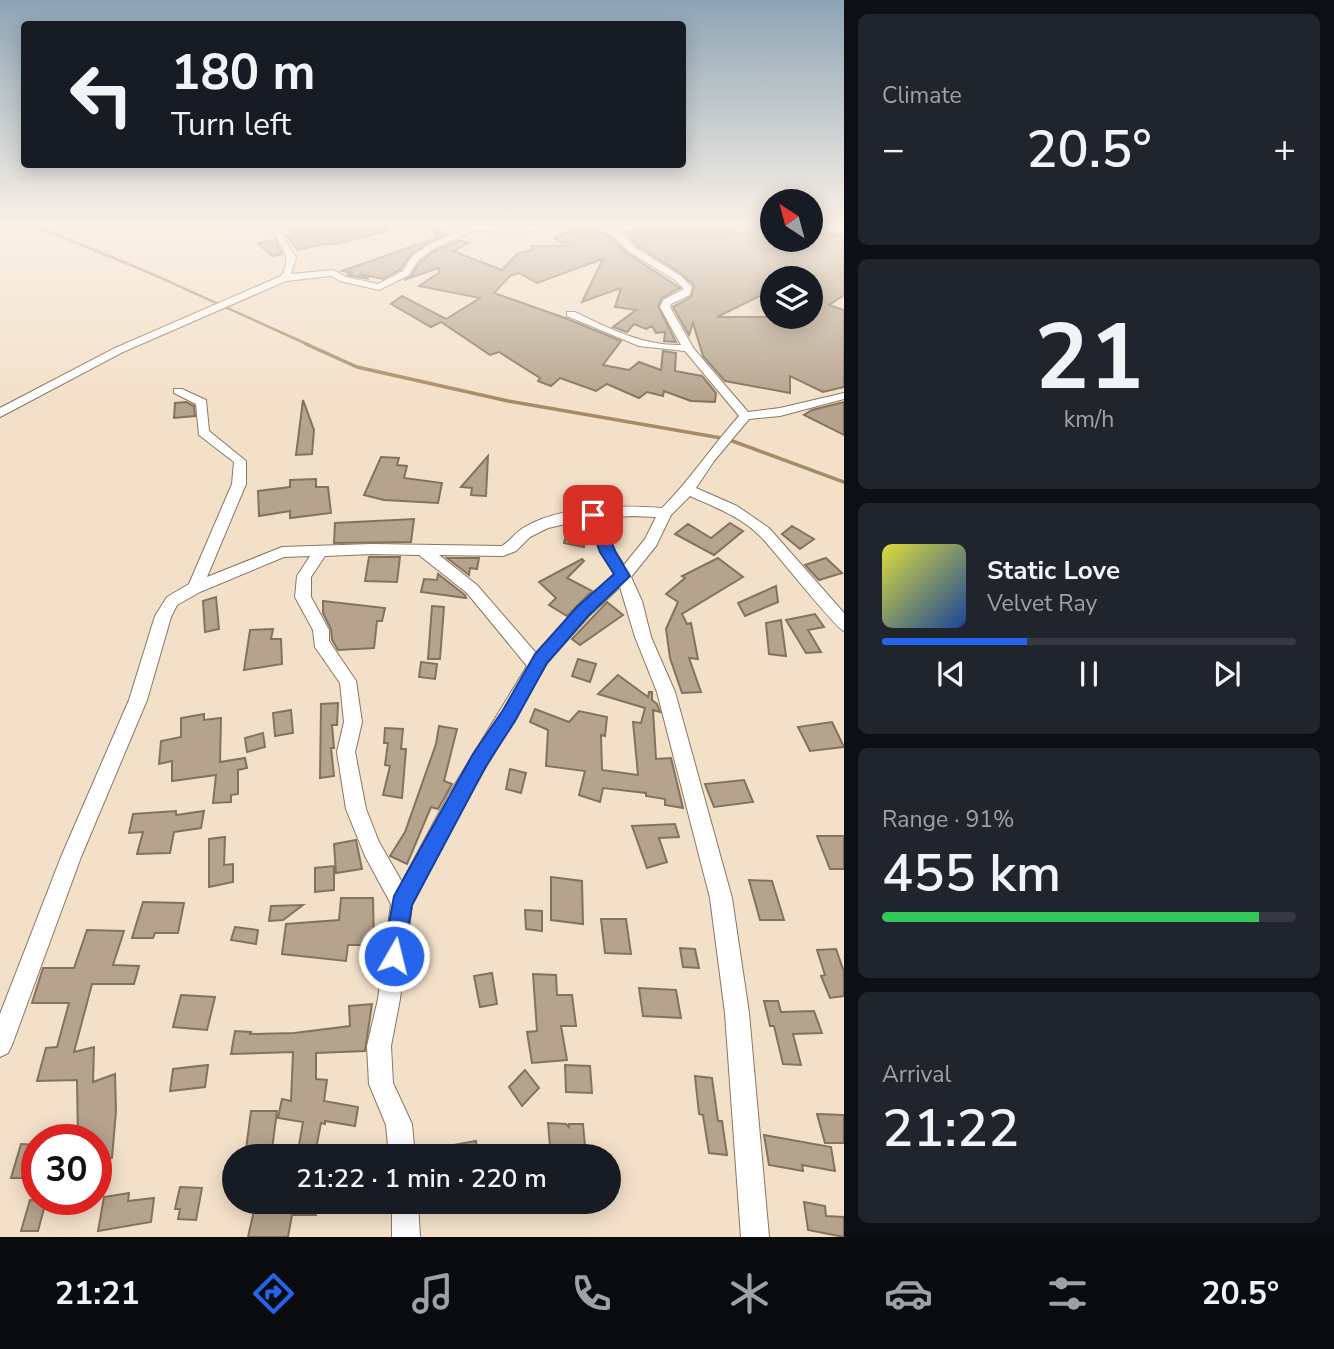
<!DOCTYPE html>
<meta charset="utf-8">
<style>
:root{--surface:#171b24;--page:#20242c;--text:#f1f3f6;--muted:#9ea1a6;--line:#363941;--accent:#2563eb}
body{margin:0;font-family:"Nunito Sans",sans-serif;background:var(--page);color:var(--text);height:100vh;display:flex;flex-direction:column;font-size:26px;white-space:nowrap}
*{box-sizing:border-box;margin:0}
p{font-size:23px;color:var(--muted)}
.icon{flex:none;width:38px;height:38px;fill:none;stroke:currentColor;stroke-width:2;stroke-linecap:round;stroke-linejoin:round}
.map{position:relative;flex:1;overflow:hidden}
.drawer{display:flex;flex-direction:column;gap:14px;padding:14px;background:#0d0f14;width:490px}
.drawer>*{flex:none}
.hud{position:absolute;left:21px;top:21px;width:665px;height:147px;border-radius:7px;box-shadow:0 4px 18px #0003;background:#171b24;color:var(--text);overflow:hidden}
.needle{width:46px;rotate:324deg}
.fabs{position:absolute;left:760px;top:189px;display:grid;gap:14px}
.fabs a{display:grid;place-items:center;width:63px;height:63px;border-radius:50%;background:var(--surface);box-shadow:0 4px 18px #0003;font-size:35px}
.speed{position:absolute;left:21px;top:1124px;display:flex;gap:14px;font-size:35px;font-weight:700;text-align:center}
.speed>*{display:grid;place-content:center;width:91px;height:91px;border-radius:50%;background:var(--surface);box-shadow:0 4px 18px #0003;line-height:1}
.speed .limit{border:10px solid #d22;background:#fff;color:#111}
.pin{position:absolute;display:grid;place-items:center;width:60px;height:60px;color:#fff;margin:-30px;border-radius:14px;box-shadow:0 4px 10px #0006}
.me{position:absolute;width:77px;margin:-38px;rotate:8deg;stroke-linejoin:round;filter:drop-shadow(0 0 5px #0008)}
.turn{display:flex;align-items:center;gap:24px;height:147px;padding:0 35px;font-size:32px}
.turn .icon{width:91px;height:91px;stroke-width:2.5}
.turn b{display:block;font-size:49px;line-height:60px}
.big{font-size:52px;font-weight:600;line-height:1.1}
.drawer .card{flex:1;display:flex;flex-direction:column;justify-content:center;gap:10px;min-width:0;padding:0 24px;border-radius:10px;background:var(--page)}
.drawer .dial{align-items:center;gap:0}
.dial b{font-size:91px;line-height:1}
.song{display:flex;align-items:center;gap:21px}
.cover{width:84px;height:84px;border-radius:10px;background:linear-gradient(135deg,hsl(60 70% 55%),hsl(220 70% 35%))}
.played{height:7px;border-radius:4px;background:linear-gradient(90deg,var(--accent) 35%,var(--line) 35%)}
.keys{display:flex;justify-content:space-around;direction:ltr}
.heat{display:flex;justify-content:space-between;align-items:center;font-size:38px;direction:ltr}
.charge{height:10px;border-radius:5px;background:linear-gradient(90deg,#34c759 91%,var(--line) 0)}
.trip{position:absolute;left:222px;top:1144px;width:399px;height:70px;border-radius:35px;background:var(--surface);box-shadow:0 4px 18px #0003;font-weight:600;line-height:70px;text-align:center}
.menu{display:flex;height:112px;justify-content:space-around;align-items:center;background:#090b0e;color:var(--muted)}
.menu .icon{width:49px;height:49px}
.menu .current{color:var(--accent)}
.menu b{font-size:32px;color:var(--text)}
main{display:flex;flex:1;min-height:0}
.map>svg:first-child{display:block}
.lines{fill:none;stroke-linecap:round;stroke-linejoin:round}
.stream-far1{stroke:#a68b67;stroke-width:2.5}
.stream{stroke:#a68b67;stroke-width:3.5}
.building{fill:#b5a38d;stroke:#83735e;stroke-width:2;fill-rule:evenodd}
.street-casing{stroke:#887762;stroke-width:2}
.street{fill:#fff;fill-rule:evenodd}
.route{fill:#2563eb;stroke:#184099;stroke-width:2}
</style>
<main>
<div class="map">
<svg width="844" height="1237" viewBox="0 0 844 1237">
<rect width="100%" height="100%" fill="#f3e0c9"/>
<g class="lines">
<path class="stream-far1" d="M36 226 150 273 309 345"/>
<path class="stream" d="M306 344 357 367 508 401 727 439 844 482"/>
</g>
<path class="building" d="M284 226H388L389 230 338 244H323L297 250 286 236 294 234Z
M582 226H591L615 241 627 253 680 288 662 298 658 306 676 342 664 341 665 332 656 333 652 326 646 329 634 324 627 332 613 327 636 310 615 307 621 288 582 302 603 259 537 283 519 273 510 276 494 293 565 318 621 341 603 365 629 370 639 362 661 370 663 351 676 353 675 371 702 376 716 393 715 402 691 401 664 391 663 396 647 392 639 398 607 384 596 391 560 378 551 386 538 381 540 378 499 352 490 355 441 322 431 327 391 304 402 296 446 319 480 298 419 286 440 272 438 268 404 280 411 276 420 262 435 251 461 240 468 243 453 251 502 270 517 254 533 249 532 246H566L554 238Z
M661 226H721L740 235 752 226 772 231V240H810V233L844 236V295L829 305 844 310V387L823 392 790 376V393L725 381 703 356 693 323 689 335 673 307 691 297 694 285 682 274 636 245 626 232ZM772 278H810V295L820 299 810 308V317H717L772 290Z
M433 227 447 234 411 254 401 269 383 279 359 274 369 279 347 275 353 273 342 271 436 238Z
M275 239 282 254 273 256 258 244Z
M303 400 314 430 312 454 296 455Z
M186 402 194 406 195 416 174 418 175 403Z
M844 402V435L804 415 812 410Z
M488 456 486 496 471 495 472 488 461 487Z
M381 457 399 458 397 465 407 466 404 478 442 483 438 503 384 500 364 495Z
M316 479V487H328L331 513 290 518V511L259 516 258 491 290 487V480Z
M414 519 411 542 334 543 335 523Z
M730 523 743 531 714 555 675 534 688 524 711 538Z
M792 526 814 539 800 549 782 534Z
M567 531 586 534 584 547 564 543Z
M369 557H400L397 582 365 581Z
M447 558H479L477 569 470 568 469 575Z
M718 558 743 577 682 614 687 624 691 623 698 659 689 658 701 692 682 693 670 658 666 629 678 602 666 594 685 578 682 576Z
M826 558 842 573 819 580 805 565Z
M582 559 584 561 567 578 592 591 567 616 549 605 556 598 539 582Z
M438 574 465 595 466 598 421 592 424 579 437 580Z
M776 586 778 602 745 616 738 603Z
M216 597 219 629 205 632 203 601Z
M323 601 385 608 382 621H377L374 648 338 650 332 640 331 629 323 613Z
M607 602 623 615 580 645 572 639Z
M432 606 444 607 440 659H428Z
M815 614 824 627 808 630 821 652 806 653 786 620Z
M781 620 786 656 769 654 766 623Z
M273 629 271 639H281L282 664 244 670 250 630Z
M578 659 596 664 590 682 572 676Z
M421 662 437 664 435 679 419 677Z
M618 675 648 697 649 692H652V700L657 704 660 712 653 710 656 759 671 758 683 808 665 805V799L646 796V793L603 788 600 802 579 795 585 771 546 766 548 730 530 722 535 709 569 722 579 711 607 717 605 736 601 735 602 770 638 775 633 722 641 723 645 708 598 694Z
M338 703 337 725H332L334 748H331L334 776 320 778 321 704Z
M291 710 293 733 275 736 273 713Z
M204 714V720L221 718 220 762 245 758 247 768 238 770V794L231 795V802L213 803 216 775 172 781V761L159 764 161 741 181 737V718Z
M832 722 844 747 810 751 798 727Z
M439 726 457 729 444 781 452 784 438 809 431 807 407 864 390 856 405 832 436 744Z
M385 728 403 729 401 749H406L402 798 383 795 390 766 385 765 388 743H384Z
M263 733 265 747 247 752 245 738Z
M510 769 526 773 521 793 506 789Z
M744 780 753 802 714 807 705 784Z
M176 811V815L204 811 201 828 174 832 170 853 137 854 143 832 129 833 133 814Z
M675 824 679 837 659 838 667 862 647 868 632 826Z
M817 836H844V869H830Z
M225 837 224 865 233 864V882L209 887V839Z
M356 840 362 869 336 873 334 844Z
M334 866V890L315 892V868Z
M551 877 582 881 583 924 551 920Z
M749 880 772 881 784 920H760Z
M341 898H373L374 945H348L346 961 282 954 286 924 339 920Z
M143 902 184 903 178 933H155L153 938H132Z
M303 905 283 920 269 921 271 906Z
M525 910 542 911V931L526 929Z
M601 919H626L631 954 605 953Z
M235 927 258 930 256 944 231 940Z
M87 930 124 931 113 965 139 966 134 984H92L74 1052 94 1047 93 1082 115 1074 116 1111 112 1158 96 1161V1139H78L77 1080 37 1081 46 1048 57 1047 69 1003H32L43 968H74Z
M680 948 695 949 699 968 683 967Z
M836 949 844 972V996L830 998 821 976 825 975 817 950Z
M492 973 497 1004 480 1007 474 976Z
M533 974 556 975 557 995H572L576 1026H561L567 1060 532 1063 527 1032 537 1031Z
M639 988 676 990 681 1018 643 1016Z
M181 995 215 997 207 1030 173 1027Z
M764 1001H778L781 1012 814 1011 822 1033 793 1034 801 1065 783 1064 774 1026H770Z
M372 1004 365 1051 316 1053V1079L327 1080 324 1101 358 1107 355 1126 325 1121V1124L321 1123 315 1154 298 1151 303 1122 278 1118 282 1099 291 1101 293 1052 231 1054 235 1031 251 1032 250 1034 294 1033 350 1026 349 1006Z
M208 1065 205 1087 170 1091 173 1069Z
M565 1065 590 1066 592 1093 566 1092Z
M525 1070 539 1088 522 1106 509 1087Z
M695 1076 712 1078 718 1121H722L727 1155 709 1153 703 1115 699 1114Z
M251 1111H277L271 1157H245Z
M817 1114 844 1115V1143H825Z
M548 1123 566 1124 569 1127V1124H583L586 1157H551Z
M764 1135 831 1147 835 1171 802 1165 803 1171 769 1165Z
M476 1141 478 1157H455L453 1145Z
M21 1144 37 1145V1178H11Z
M180 1187 202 1188 196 1220 178 1219 180 1209H175Z
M129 1193 128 1201 154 1198 151 1222 98 1231 104 1197Z
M30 1200 46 1201 38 1231H21Z
M256 1202H316V1215H292L288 1237H248Z
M804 1202 825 1206 826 1216 844 1217V1237L808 1230Z"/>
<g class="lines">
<g class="street-casing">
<path id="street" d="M191 226H277L296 258 291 274 333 270 346 277 378 284 403 271 412 256 428 245 463 229 459 226H558L517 233 475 230 434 249 418 260 409 275 379 290 340 281 331 276 286 281 123 352 0 417V408L115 348 281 276C293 259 282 245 271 230Z
M594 226H605L623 235 634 247 681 276 692 287 690 295 671 304 670 307 694 349 748 412 780 408 844 393V399L780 416 749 419 714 461 696 488 737 506 769 528 844 613V631C836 629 774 550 761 537 742 517 714 507 690 496L671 515 656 546 631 577 642 601 651 637 675 692 732 898 749 1013 769 1237H741L725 1013 710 898 657 692 635 637 620 587 589 616 547 663 463 806 412 905 400 999 391 1046 393 1083 412 1124 415 1157H389L386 1125 369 1084 367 1046 378 999 391 904 365 856 346 809 337 752 344 722 340 683 315 647 313 630 295 597 297 576 310 556 284 557 200 592 177 605 171 617 147 700 81 857 12 1045 8 1053 0 1057V1014L61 857 129 700 155 616 167 597 189 584 232 484 234 462 199 435 196 404 174 393V389H182L206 400 209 431 246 461V484L207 577 282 547 372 544 502 546C510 541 515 533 523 528 561 505 618 505 662 508 690 480 712 446 739 416L685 351 639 346 567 316V312H575C608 328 643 346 681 345L660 307 663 300 684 289 675 280 628 251 617 239ZM632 516 656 517 645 539 624 565 615 551 601 518ZM588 519 601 552 615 575 577 608 536 653 477 585 439 555 503 556 516 551 530 537 548 528ZM372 554 419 555 467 593 527 666 449 794 402 882 379 842 366 809 355 752 362 722 356 681 329 641V630L311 597V577L325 556Z
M810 226 844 227V233L810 230Z
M392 1202H418L420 1237H392Z"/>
</g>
<use href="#street" class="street"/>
</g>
<linearGradient id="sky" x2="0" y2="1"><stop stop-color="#8da4b4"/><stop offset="0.56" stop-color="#faf1e7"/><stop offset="1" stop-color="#faf1e7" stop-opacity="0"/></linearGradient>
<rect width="844" height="400" fill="url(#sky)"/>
<path class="route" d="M593 510 600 515 615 551 630 576 588 616 547 663 515 721 486 766 412 905 402 964 394 967 386 964 383 956 394 896 473 754 503 710 535 654 577 607 614 574 600 552 586 515Z"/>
</svg>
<div class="fabs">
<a><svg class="needle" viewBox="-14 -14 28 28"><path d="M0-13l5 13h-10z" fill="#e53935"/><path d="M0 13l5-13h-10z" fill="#9ea1a6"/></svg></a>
<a><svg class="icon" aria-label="layers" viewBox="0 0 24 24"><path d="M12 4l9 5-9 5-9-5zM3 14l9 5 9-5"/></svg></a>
</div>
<div class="speed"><div class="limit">30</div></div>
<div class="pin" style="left:593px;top:515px;background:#d93025"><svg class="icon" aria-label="arrive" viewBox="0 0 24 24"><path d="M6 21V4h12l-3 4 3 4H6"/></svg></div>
<svg class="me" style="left:394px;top:956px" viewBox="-20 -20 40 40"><circle r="17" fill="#2563eb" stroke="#fff" stroke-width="3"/><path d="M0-11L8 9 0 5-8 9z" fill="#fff"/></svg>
<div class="trip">21:22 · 1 min · 220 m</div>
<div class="hud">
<div class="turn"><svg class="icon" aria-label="left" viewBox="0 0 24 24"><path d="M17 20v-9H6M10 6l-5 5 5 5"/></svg><div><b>180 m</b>Turn left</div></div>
</div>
</div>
<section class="drawer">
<div class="card"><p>Climate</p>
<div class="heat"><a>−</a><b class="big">20.5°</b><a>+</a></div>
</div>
<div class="card dial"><b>21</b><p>km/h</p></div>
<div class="card">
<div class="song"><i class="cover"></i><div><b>Static Love</b><p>Velvet Ray</p></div></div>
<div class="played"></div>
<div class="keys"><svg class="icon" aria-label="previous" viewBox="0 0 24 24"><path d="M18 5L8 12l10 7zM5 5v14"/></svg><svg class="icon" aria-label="pause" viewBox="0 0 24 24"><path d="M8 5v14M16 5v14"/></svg><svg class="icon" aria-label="next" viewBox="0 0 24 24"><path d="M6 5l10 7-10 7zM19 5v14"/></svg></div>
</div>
<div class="card"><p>Range · 91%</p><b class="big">455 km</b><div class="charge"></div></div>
<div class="card"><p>Arrival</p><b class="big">21:22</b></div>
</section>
</main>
<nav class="menu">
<b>21:21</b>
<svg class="icon current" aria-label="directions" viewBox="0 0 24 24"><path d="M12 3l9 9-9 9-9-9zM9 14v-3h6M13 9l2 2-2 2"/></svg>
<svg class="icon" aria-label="music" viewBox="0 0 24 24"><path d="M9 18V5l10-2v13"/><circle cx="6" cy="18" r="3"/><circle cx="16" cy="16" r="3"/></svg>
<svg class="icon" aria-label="phone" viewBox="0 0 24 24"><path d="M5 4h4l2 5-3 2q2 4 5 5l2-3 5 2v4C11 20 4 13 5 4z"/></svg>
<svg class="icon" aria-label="climate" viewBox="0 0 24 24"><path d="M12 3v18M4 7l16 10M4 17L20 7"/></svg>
<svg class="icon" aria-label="car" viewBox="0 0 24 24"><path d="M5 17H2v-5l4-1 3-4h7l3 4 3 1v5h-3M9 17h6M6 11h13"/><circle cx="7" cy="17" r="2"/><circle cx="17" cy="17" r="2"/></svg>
<svg class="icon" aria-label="filters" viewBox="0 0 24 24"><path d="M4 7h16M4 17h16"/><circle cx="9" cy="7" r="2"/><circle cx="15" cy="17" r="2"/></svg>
<b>20.5°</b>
</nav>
